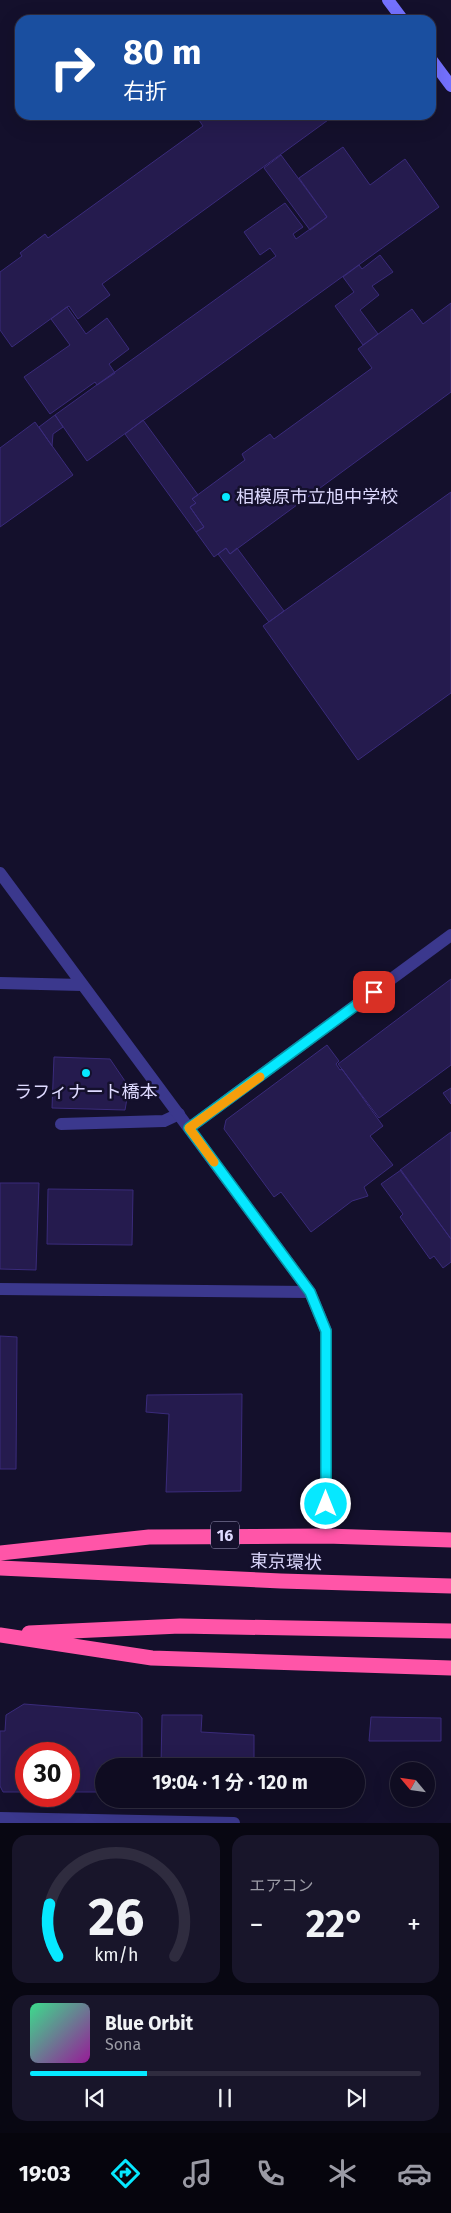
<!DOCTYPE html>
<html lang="ja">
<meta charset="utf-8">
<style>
:root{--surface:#0f0c21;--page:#18152a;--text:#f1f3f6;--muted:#9b9ba5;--line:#2f2c3f;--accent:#06e8ff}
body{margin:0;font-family:"Fira Sans","Noto Sans JP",sans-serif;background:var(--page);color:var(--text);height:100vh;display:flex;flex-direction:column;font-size:19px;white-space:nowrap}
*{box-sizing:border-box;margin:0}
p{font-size:16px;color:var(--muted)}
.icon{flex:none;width:28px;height:28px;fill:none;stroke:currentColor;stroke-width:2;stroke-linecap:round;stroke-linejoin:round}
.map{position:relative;height:1823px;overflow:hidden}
.panel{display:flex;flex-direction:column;gap:12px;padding:12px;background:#080712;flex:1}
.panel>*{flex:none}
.guide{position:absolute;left:15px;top:15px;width:421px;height:105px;border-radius:15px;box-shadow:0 5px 20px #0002,0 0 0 1px var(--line);background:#1a4fa0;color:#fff;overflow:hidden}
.needle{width:32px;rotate:299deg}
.controls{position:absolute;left:390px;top:1762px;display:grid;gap:10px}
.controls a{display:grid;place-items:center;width:45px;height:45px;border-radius:50%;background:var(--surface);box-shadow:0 5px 20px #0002,0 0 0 1px var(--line);font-size:25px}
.speed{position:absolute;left:15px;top:1742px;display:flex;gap:10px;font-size:25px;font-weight:700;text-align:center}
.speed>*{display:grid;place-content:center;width:65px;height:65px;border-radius:50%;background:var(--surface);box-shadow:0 5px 20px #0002,0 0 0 1px var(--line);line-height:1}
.speed .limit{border:8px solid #d22;background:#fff;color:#111}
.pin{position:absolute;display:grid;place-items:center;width:42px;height:42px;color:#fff;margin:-21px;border-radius:10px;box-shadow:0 2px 8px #0006}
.me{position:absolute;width:55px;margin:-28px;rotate:0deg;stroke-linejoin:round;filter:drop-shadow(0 0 4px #0008)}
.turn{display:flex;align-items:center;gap:18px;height:105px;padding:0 25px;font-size:22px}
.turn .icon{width:65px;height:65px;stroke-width:2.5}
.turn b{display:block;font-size:35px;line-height:42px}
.big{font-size:38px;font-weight:700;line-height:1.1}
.panel .tile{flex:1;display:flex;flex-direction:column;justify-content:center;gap:8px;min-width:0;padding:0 18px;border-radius:15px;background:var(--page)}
.panel .dial{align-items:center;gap:0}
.dial svg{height:130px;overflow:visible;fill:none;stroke:var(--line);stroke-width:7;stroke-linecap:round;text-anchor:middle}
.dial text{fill:var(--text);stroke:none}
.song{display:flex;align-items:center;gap:15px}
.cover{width:60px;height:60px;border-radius:8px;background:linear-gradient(135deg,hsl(150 70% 55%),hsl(300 70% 35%))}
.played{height:5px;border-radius:2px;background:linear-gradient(90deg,var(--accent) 30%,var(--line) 30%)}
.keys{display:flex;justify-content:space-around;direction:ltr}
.heat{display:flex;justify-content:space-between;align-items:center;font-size:28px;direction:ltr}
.panel .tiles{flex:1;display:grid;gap:12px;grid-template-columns:1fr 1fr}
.tile:last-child{grid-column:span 2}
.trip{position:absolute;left:95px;top:1758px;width:270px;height:50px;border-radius:25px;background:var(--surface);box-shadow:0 5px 20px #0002,0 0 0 1px var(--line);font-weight:700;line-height:50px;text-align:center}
.dock{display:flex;height:80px;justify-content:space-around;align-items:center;background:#06050d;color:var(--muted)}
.dock .icon{width:35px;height:35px}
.dock .current{color:var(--accent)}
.dock b{font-size:22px;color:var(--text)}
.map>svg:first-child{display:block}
.building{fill:#251b4e;stroke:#3a2b7b}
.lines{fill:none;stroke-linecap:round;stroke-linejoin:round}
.lane{stroke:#3b388d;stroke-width:12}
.street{stroke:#3b388d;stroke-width:12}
.secondary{stroke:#7471ff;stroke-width:12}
.highway{stroke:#ff55a8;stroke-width:15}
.route-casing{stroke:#0497a6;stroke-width:12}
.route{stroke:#06e8ff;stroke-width:9}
.slow{stroke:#f59e0b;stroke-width:9}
.poi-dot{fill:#06e8ff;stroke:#14102c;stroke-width:2}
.labels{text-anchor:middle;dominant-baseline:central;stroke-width:5;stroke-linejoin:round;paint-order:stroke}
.shield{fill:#14102c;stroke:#a19dc0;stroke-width:1}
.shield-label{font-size:16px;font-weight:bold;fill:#dedaff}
.poi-label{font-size:18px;fill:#dedaff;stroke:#14102c;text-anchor:start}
.street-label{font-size:18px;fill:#dedaff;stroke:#14102c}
</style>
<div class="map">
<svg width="451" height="1823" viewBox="0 0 451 1823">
<rect width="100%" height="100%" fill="#14102c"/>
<path class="building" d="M207 115H335L102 284 110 295 78 319 69 306 67 307 12 347 0 330V272L22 256 20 253 45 234 48 238 203 126 199 120Z
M343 147 370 185 405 159 439 207 87 461 55 415 276 256 270 248 260 255 244 232 285 203 303 227 293 234 296 239 327 217 299 178Z
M281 155 327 217 310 230 264 168Z
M380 255 393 272 372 286 379 295 360 310 378 334 363 345 335 306 354 292 343 277 359 265 362 269Z
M451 303V392L230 554 226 548 214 557 196 532 204 527 190 507 196 503 192 499 245 460 242 454 270 434 274 439 372 368 358 349 412 309 423 324Z
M67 307 86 334 107 318 129 349 109 364 115 373 97 385 95 382 50 414 24 377 70 345 51 319Z
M55 415 63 427 53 434 52 446 39 427Z
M143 420 198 495 192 499 196 503 190 507 204 527 196 532 125 434Z
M35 422 73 475 0 527V448Z
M451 492V693L358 760 263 626Z
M226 548 230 554 237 548 284 611 269 622 218 554Z
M451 979V1065L379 1118 338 1064Z
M327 1045 339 1061 336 1064 340 1070 342 1069 383 1126 370 1136 393 1165 364 1187 368 1196 352 1201 311 1232 281 1192 274 1197 224 1129 226 1120Z
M54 1057 110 1059 129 1087 125 1110 52 1108Z
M451 1088V1104L443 1093Z
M451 1132V1239L400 1170Z
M401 1170 451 1239V1262L443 1268 434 1256 430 1259 400 1217 403 1214 381 1184Z
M0 1183H39L36 1270 0 1269Z
M48 1189 133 1190 132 1245 47 1244Z
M0 1336 17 1337 16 1469H0Z
M242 1394 241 1491 166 1492 169 1414 146 1412 147 1395Z
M24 1704 138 1713 142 1718V1766H104V1792H69V1754H26V1792H3L0 1786V1731H5L6 1715Z
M162 1715H202L201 1732 254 1735V1766H161Z
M371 1717 441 1718V1741H369Z"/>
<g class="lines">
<path class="lane" d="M61 1124 164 1121 179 1114"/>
<path class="street" d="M0 873 310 1292 326 1331V1536
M0 983 82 985
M189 1128 451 935
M0 1289 310 1292
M0 1818 234 1823"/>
<path class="secondary" d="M388 0 403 20
M431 59 451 86"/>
<path class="highway" d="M0 1553 149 1537 326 1536 451 1540
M0 1568 281 1581 451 1586
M29 1633 180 1626 451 1631
M0 1635 152 1658 451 1668"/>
</g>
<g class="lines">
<g class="route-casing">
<path id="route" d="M326 1504V1331L310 1292 189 1128 374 992"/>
</g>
<use href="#route" class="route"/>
<path class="slow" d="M214 1162 189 1128 260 1077"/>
</g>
<g class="poi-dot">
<circle cx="226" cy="497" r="5"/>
<circle cx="86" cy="1073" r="5"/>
</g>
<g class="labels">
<rect class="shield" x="211" y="1521.5" width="28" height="27" rx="4"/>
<g class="shield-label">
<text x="225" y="1535">16</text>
</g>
<g class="poi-label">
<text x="236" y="497">相模原市立旭中学校</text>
<text x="86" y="1092" text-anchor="middle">ラフィナート橋本</text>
</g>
<g class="street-label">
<text transform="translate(286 1562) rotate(2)">東京環状</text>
</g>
</g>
</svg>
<div class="controls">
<a><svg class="needle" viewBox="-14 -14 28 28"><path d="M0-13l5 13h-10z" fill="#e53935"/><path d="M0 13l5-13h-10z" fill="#9b9ba5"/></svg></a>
</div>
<div class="speed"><div class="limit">30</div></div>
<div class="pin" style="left:374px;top:992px;background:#d93025"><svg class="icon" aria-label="arrive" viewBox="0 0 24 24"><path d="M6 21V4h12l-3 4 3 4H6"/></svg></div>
<svg class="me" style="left:326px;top:1504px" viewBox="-20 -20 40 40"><circle r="17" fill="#06e8ff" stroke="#fff" stroke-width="3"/><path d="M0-11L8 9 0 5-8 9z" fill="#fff"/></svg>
<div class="trip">19:04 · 1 分 · 120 m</div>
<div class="guide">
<div class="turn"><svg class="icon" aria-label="right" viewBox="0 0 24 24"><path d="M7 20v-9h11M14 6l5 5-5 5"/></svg><div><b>80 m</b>右折</div></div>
</div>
</div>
<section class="panel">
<div class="tiles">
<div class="tile dial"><svg viewBox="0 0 100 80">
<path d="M14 69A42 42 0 1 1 86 69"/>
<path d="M14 69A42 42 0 0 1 9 37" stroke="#06e8ff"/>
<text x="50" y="56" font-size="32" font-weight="700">26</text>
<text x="50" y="72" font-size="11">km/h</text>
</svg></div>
<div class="tile"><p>エアコン</p>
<div class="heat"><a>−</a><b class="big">22°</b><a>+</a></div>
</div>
<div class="tile">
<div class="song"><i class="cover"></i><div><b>Blue Orbit</b><p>Sona</p></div></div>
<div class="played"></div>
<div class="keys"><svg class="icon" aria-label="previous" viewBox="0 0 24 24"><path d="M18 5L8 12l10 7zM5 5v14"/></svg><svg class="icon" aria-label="pause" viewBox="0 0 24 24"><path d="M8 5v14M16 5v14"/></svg><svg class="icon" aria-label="next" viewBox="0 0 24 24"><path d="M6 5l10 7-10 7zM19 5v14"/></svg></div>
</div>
</div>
</section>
<nav class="dock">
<b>19:03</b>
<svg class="icon current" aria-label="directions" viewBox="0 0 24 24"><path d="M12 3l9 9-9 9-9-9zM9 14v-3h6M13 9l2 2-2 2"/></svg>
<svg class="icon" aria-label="music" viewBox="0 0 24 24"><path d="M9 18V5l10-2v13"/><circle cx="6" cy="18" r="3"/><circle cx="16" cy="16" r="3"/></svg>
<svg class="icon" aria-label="phone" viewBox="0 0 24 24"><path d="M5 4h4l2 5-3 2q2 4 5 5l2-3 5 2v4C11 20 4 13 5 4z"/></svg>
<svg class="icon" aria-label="climate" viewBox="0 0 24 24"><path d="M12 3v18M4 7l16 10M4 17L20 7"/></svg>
<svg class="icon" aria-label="car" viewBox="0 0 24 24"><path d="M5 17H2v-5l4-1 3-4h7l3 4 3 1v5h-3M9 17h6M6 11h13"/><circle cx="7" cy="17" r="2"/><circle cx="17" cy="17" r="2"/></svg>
</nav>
